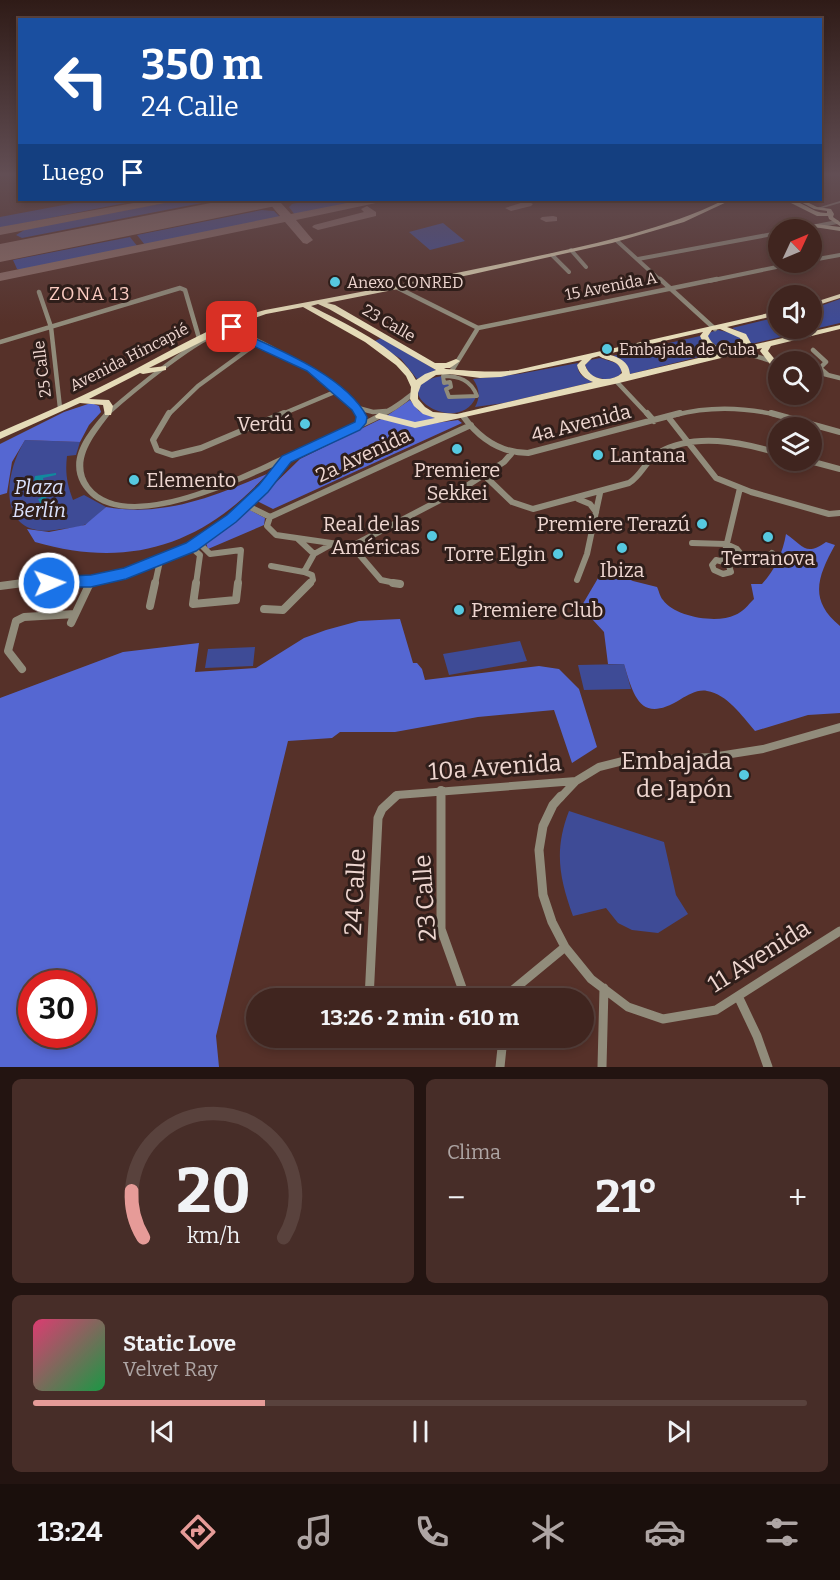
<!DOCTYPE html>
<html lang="es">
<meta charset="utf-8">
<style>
:root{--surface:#40251f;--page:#472d28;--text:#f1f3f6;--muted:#aea5a4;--line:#59423d;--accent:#e69b98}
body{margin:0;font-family:Bitter,serif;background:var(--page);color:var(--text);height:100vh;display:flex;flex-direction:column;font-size:22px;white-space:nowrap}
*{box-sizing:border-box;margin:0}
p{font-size:20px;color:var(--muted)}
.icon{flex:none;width:33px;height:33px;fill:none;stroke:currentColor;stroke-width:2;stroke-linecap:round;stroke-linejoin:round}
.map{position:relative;height:1067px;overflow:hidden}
.sheet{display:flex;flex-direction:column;gap:12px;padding:12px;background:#231411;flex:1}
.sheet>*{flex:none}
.hud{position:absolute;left:18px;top:18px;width:804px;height:183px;border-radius:0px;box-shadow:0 3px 9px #0003,0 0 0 2px var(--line);background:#1a4fa0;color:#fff;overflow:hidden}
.needle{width:39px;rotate:46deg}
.controls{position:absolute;left:768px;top:219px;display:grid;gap:12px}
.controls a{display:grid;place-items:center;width:54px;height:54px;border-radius:50%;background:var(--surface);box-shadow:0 3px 9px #0003,0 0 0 2px var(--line);font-size:30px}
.speed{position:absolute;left:18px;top:970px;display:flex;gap:12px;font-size:30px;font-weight:700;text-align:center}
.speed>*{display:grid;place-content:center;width:78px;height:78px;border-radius:50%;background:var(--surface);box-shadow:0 3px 9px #0003,0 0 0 2px var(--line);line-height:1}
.speed .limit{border:9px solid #d22;background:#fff;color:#111}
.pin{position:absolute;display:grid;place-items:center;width:51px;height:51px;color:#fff;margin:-26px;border-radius:12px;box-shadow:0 3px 9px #0006}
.me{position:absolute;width:66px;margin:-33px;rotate:88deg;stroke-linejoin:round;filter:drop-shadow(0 0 4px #0008)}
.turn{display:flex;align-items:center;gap:21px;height:126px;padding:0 24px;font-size:27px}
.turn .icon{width:78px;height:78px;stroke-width:2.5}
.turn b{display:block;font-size:42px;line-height:51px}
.then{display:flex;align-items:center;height:57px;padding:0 24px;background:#0003;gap:12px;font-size:22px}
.big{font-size:45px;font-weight:700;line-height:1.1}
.sheet .widget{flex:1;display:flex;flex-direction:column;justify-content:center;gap:9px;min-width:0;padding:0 21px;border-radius:9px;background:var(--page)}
.sheet .dial{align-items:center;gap:0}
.dial svg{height:156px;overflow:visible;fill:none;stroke:var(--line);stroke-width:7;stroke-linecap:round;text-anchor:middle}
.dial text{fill:var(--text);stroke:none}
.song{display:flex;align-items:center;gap:18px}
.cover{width:72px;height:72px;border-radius:9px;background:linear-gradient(135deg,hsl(340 70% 55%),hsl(140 70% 35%))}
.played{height:6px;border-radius:3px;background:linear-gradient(90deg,var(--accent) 30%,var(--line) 30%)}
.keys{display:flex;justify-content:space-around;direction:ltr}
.heat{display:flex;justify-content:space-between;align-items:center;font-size:33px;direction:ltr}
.sheet .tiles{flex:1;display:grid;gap:12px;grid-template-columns:1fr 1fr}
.widget:last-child{grid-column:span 2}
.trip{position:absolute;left:246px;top:988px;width:348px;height:60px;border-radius:30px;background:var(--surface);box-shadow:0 3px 9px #0003,0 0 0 2px var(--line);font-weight:700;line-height:60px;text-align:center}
.tabs{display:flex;height:96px;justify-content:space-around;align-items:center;background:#1a0f0c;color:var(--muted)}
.tabs .icon{width:42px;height:42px}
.tabs .selected{color:var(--accent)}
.tabs b{font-size:27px;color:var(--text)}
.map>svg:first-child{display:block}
.green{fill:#3e4b96}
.forest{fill:#5567d2;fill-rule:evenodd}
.water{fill:#118a9e}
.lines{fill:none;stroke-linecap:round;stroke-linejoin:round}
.taxiway{fill:#8c6c65;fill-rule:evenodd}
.runway{fill:#8c6c65;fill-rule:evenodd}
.pedestrian{stroke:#918c7b;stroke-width:4}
.minor-far4{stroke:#918c7b;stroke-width:4}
.minor-far3{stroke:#918c7b;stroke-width:4.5}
.minor-far2{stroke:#918c7b;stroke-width:6}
.minor-far1{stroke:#918c7b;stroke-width:8}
.minor{stroke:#918c7b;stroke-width:9}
.tertiary{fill:#918c7b;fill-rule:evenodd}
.secondary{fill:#c1b89d;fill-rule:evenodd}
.primary{fill:#e5dbb8;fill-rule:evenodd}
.route{fill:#1a73e8;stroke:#114b97;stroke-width:1.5}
.poi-dot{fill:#56c9e0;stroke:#2f1e1a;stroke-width:2}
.labels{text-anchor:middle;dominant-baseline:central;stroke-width:6;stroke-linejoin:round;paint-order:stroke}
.far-poi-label{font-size:16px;fill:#eed6d0;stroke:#2f1e1a;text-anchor:start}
.far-street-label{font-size:16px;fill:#eed6d0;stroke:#2f1e1a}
.far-quarter-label{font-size:18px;letter-spacing:1.5px;fill:#fcccc2;stroke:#2f1e1a}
.street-label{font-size:20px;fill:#eed6d0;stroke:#2f1e1a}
.poi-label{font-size:20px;fill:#eed6d0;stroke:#2f1e1a;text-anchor:end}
.park-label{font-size:20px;font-style:italic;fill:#dbe3ff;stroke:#2f1e1a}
.near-poi-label{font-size:24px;fill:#eed6d0;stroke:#2f1e1a;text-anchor:end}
.near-street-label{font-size:24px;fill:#eed6d0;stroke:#2f1e1a}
</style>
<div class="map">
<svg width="840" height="1067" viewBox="0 0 840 1067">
<rect width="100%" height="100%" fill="#563129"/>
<path class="green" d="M90 200 135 201 0 228V217Z
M180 200H217L22 238 16 235 26 229Z
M312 200H366L295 215 289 207 292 204Z
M262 210 274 211 280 217 145 245 137 235Z
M443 223 465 241 430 250 409 232Z
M130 237 138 247 25 270 17 269 13 260Z
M840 299V323L751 344 746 335 732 328 778 317V328H812V309Z
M718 330 737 334 745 344 742 349C725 351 716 349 707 336L711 332Z
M700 336 708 347 719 352 630 374 626 364 612 356Z
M381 338 436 370 417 379 401 359 373 342Z
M600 358 616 363 622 369 620 375C609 381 602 380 590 375L585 365 590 360Z
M578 363C576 374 584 378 593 382L504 403 475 407C481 396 479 388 473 379L519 374Z
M442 376 444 384 449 382 450 387 445 389 449 397H476C458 439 379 387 442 376Z
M25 440 80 442 76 455 67 456C65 473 67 484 73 500L84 495 106 507C99 513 92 522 84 525 78 528 68 528 61 529 0 542 0 481 25 440Z
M520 641 527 661 449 675 443 654Z
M255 647 253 666 205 668 208 649Z
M624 664 631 689 584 690 578 665Z
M569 811 664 842 676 895 688 914 658 933 632 930 618 923 606 908 573 916C559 877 554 850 569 811Z"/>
<path class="forest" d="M410 400 419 411 437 419 415 423 385 417Z
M91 403 99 406 101 412 89 425 80 442 25 440 12 462 7 493 0 495V444L64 412Z
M381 419 414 426 458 420 462 423 273 509 257 501 300 459Z
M267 474C202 546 128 569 35 542L27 529 49 532 85 525 106 507C166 517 212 497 267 474Z
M248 509 265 518 264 525 208 549 206 543 208 541Z
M786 534C803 545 805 557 826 542L835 545C818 576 808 600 840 626V713L808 715 755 731C742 716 727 694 707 691 698 689 688 695 681 699 641 724 634 698 624 664H608L604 632 581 607 604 568 633 581 657 587C659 591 660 597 663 600 675 617 717 624 735 615 743 612 748 605 754 599L751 584H762C775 570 783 552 786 534Z
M400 619 413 663H417L422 669 425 680 539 666 559 669 579 689 597 747 572 763 554 710 478 717 395 732H340L332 738 288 741 216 1036 219 1067H0V698L123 652 199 643 195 672 256 668 304 638 326 630 359 621ZM32 984H82V1035H32Z"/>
<path class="water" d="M56 473V475L43 478 47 503 48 505 54 503 57 510 46 513 38 499 41 498 40 493 32 494 35 476Z"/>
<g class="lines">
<path class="taxiway" d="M150 200H170L165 203 0 235V227Z
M250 200H262L254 205 248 202Z
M271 200H281V203L291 214 362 200H381L376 203 296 220 313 240 307 244 303 243 285 222 0 281V273L280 216 269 203Z
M527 201 533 204 531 206 511 211 505 208Z
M367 206 376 212V216L318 230 312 227 314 225 364 212 361 209Z
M553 216 557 217V221L546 222 540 219 542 217Z
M4 248 10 252 0 258V249Z"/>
<path class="runway" d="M226 200H280L276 206 266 208 0 262V244Z"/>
<path class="pedestrian" d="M443 376C459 376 471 380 477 396L449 397 446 389 451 387 450 382 444 383Z"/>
<path class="minor-far4" d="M796 230 837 222
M616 240 661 281
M571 250 586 267
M552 255 569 272
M638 259 778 233
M812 260 840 255
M709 281 801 262"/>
<path class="minor-far3" d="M660 279 715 329
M398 288 478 328
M39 292 51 327 60 408
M0 342 180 288 185 290 199 338
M813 350 826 362 820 368 828 375
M739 351 778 363
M812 371 840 378
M451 372 478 328 717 279
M616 381 648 415
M812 392 817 391 820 373
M358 408 373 412 386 411
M108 413C126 397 203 332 225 332 250 333 275 350 296 362 319 375 346 392 360 415
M168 415 198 386 257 343
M280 415 337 391
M675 415C709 406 743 407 777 415"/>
<path class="minor-far2" d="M169 413 153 440 157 450 172 455 201 448 284 413
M647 413 654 421
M771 413 840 432
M463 416C479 438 500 453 528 453L680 413
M669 418 716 478 751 492 829 514 840 513
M356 427 362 419 359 413
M806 460 840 469
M485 476 512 502 533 509 629 483C642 475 646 460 658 453 694 432 741 442 778 453
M578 499 590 504 596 512
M246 505 270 517
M270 517 471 425
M270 517 267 526 276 535 352 546 381 580 400 584
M298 539 314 554
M198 542 210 554 241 550 238 584
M692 543 726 544 737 549 741 554 767 563 772 553
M352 546 465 487 504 462 511 454
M191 547 200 555 196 584
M716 560 728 563 731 572 723 574 714 570 712 565Z
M723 560 740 488
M271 566 304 572
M577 580 587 554 600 493
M11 584C37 582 63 585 89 581 170 570 239 524 286 459
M90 584 91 581
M155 584 160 561
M309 584 313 580 312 575 304 572 314 554 332 544"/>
<path class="minor-far1" d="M196 583 193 604 236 600 238 583
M393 583 400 584
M0 586 23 583H78
M150 606 155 583
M264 609 283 610 310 583
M71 623 90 583
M22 669 8 651 16 621 24 617 75 614
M441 790V798
M394 798 397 795 576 781 599 767 623 761 712 757 763 749 840 727
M560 798 576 781"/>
<path class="minor" d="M441 796V929L466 999
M561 796 553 805 543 826 539 850 543 895 552 922 565 947 591 979 628 1007 663 1019 716 1010 840 931
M738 996 757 1036 768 1067
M369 999 378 818 382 809 396 796
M502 999 565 947
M394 1038C413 1046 430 1047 449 1038
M500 1067 503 1038
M602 1067 604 988"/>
<path class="tertiary" d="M840 201V203L819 209 817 208Z
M413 391 416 393C397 416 341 436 312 449 264 470 119 549 81 484 66 457 89 431 106 411H108L111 413C97 432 71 460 90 486 128 535 252 470 295 450 322 439 354 427 379 413 387 409 395 404 402 399 406 396 409 393 413 391Z"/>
<path class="secondary" d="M785 200C800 198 812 214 827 213V211L814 209 797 200H803L817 207 831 209 834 214 833 217 840 222V226L829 219 828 216H817Z
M816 224 840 227V231L814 227 813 226Z"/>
<path class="primary" d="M724 200H731L684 222 612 243 469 275 327 303 335 305 435 363H446L456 359 460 361 450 368H444L446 369C473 371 489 373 517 370L778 311V315L727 327 746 334 752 345 840 325V329L771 346 768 351 777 362 773 364H770L760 351 762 348 619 383 415 428 376 418 375 416 379 413 415 422 435 418 423 414 414 406 410 399 411 387 406 376 396 365 365 342 303 307 266 314 233 326 149 368 166 366V370L143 374 140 373 89 399 109 400 113 406 111 415H105L103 405 80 403 0 439V432C44 413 88 394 130 372 174 349 217 323 265 310 352 294 438 277 524 259 593 244 661 231 724 200ZM318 304 329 309 436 370 425 374 416 380C400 348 342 322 311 306ZM720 329 740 338 744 345C733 354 714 350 708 336L712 330ZM703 332 700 336C704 346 711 350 720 353L630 374C629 361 618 357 607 354ZM599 356C608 362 619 359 622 373 611 383 590 381 585 365L592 358ZM582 360 577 365C579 374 585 379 593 382L457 414 433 412 425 407 418 399V393L421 385 436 375 450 374 480 378 501 377Z
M840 294V298L812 307V303Z"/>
</g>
<linearGradient id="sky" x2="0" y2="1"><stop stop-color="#2f1b17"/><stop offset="0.54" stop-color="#624e54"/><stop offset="1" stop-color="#624e54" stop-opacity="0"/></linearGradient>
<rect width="840" height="323" fill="url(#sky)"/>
<path class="route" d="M228 325H235L238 331C278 349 347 377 367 417L366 423 360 430 291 462 268 492 236 522 196 551 126 579 91 587H44L42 583 44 579 49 577 91 575 124 568 186 543 227 515 259 485 282 456 355 422 356 417 352 410 307 371 230 335 227 327Z"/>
<g class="poi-dot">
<circle cx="335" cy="282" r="6"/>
<circle cx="607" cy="349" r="6"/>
<circle cx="305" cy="424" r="6"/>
<circle cx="457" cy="449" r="6"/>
<circle cx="598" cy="455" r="6"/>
<circle cx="134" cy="480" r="6"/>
<circle cx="702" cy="524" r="6"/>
<circle cx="432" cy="536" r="6"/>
<circle cx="768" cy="537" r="6"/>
<circle cx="622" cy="548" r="6"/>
<circle cx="558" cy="554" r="6"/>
<circle cx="459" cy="610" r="6"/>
<circle cx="744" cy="775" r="6"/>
</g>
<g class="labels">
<g class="far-poi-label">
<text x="347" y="282">Anexo CONRED</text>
<text x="619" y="349">Embajada de Cuba</text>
</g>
<g class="far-street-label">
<text transform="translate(611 286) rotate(-11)">15 Avenida A</text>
<text transform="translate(389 323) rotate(30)">23 Calle</text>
<text transform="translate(129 357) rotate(-27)">Avenida Hincapié</text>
<text transform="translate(42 369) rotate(-97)">25 Calle</text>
</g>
<g class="far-quarter-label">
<text x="90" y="294">ZONA 13</text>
</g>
<g class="street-label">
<text transform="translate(581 423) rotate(-14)">4a Avenida</text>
<text transform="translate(363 455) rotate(-25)">2a Avenida</text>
</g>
<g class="poi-label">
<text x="293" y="424">Verdú</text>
<text x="610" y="455" text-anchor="start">Lantana</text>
<text x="457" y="470" text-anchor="middle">Premiere<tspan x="457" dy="23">Sekkei</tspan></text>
<text x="146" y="480" text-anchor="start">Elemento</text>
<text x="420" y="524">Real de las<tspan x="420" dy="23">Américas</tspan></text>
<text x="690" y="524">Premiere Terazú</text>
<text x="546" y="554">Torre Elgin</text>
<text x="768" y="558" text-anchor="middle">Terranova</text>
<text x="622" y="570" text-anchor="middle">Ibiza</text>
<text x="471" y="610" text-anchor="start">Premiere Club</text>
</g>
<g class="park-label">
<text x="39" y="487">Plaza<tspan x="39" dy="23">Berlín</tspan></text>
</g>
<g class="near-poi-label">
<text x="732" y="761">Embajada<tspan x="732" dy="28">de Japón</tspan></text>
</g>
<g class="near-street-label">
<text transform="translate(495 767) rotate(-4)">10a Avenida</text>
<text transform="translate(355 892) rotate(-87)">24 Calle</text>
<text transform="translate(425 898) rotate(-94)">23 Calle</text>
<text transform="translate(759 956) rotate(-32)">11 Avenida</text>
</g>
</g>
</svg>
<div class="controls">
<a><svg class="needle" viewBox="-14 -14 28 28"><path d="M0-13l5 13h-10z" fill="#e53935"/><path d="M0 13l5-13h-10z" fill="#aea5a4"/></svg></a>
<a><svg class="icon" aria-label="sound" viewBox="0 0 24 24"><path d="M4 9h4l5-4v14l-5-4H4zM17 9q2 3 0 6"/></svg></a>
<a><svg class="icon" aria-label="search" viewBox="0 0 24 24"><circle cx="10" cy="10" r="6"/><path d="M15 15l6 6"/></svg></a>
<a><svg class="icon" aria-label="layers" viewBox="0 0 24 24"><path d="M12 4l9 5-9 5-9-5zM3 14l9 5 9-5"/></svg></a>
</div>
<div class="speed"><div class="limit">30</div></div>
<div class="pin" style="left:232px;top:327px;background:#d93025"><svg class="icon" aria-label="arrive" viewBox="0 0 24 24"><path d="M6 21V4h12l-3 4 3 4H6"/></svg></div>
<svg class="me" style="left:49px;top:583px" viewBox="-20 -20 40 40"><circle r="17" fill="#1a73e8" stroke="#fff" stroke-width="3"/><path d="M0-11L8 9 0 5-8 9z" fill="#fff"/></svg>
<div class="trip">13:26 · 2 min · 610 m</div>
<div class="hud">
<div class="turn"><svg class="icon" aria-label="left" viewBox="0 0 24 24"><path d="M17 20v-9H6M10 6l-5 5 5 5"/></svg><div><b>350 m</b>24 Calle</div></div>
<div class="then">Luego<svg class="icon" aria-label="arrive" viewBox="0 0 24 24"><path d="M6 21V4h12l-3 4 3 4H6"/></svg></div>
</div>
</div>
<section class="sheet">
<div class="tiles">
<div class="widget dial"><svg viewBox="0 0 100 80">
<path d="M14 69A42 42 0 1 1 86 69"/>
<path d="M14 69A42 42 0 0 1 8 45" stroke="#e69b98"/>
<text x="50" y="56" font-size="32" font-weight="700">20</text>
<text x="50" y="72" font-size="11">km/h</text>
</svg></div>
<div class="widget"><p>Clima</p>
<div class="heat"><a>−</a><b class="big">21°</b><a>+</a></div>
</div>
<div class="widget">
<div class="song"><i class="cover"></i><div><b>Static Love</b><p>Velvet Ray</p></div></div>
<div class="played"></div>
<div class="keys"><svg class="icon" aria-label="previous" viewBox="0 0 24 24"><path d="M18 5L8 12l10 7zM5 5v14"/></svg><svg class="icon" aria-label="pause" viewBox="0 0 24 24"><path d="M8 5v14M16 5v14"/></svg><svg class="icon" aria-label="next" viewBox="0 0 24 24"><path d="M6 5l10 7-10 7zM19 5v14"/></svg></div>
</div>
</div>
</section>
<nav class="tabs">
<b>13:24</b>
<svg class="icon selected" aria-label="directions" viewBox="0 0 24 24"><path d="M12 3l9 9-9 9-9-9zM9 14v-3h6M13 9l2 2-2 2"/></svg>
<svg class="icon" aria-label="music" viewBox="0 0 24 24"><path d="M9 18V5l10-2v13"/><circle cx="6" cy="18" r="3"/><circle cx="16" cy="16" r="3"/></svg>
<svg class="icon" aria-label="phone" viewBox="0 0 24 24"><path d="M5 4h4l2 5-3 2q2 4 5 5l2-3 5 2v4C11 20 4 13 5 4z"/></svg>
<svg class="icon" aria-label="climate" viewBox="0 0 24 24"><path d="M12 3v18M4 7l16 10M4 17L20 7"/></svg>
<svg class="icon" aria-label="car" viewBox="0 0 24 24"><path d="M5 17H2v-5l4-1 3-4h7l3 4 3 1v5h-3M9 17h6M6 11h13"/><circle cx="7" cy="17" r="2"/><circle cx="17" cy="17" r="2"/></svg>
<svg class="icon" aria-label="filters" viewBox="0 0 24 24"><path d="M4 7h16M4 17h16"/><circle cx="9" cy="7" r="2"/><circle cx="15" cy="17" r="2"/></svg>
</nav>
